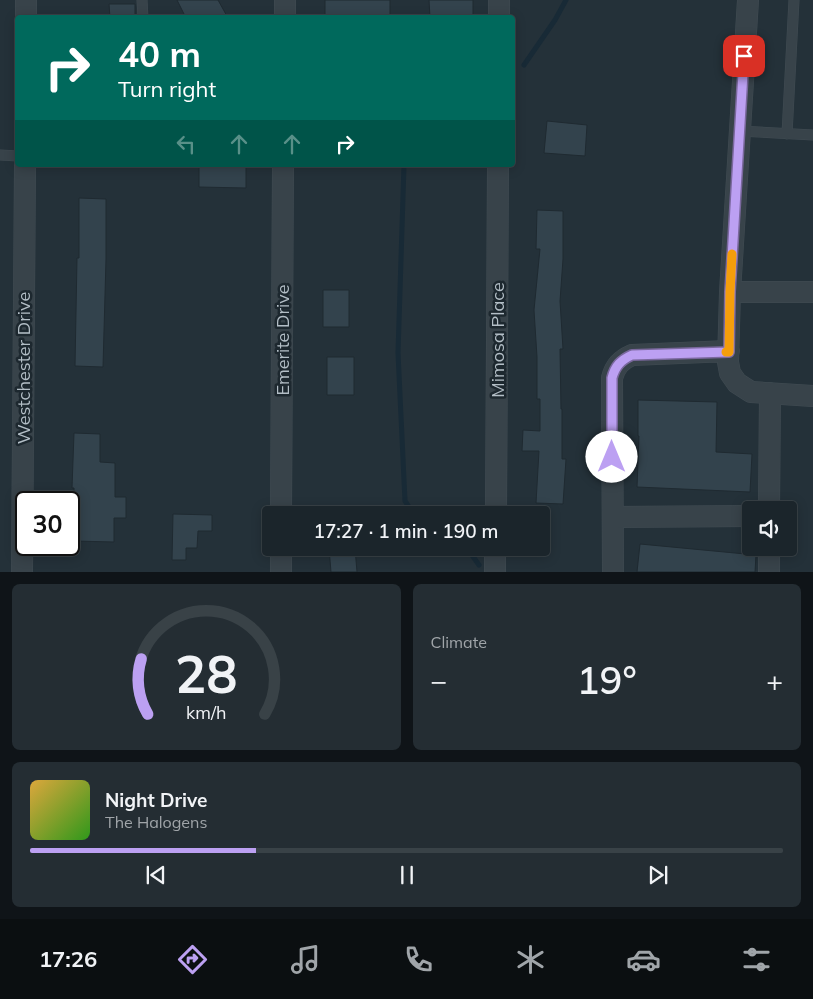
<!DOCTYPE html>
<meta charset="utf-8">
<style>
:root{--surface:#1b252b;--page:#242d33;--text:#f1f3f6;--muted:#a0a5a9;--line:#394247;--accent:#bca0f2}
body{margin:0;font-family:Mulish,sans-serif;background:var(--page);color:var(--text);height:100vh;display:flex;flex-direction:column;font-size:19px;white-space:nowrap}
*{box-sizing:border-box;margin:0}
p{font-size:16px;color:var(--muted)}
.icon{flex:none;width:28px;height:28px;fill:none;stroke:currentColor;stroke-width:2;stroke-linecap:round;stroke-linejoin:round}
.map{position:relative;height:572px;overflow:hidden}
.details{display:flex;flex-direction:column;gap:12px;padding:12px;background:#0f1418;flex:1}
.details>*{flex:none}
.top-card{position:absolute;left:15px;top:15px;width:500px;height:152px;border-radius:5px;box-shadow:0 2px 12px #0003,0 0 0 1px var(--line);background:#00695c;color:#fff;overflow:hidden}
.tools{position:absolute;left:742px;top:501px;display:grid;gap:10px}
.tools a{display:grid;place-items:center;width:55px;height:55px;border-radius:5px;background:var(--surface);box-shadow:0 2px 12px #0003,0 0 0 1px var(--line);font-size:25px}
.speed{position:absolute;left:15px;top:491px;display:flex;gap:10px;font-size:25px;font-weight:700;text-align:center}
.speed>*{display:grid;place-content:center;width:65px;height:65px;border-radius:50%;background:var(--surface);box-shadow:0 2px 12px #0003,0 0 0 1px var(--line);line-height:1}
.speed .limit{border:2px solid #111;border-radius:8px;background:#fff;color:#111}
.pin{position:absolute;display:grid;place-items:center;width:42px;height:42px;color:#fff;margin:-21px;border-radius:10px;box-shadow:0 2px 8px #0006}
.me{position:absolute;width:55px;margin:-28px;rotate:0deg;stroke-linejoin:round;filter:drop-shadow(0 0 4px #0008)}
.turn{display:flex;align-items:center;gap:18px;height:105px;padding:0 20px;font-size:22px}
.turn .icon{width:65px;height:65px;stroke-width:2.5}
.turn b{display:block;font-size:35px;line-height:42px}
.lanes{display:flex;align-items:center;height:48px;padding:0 20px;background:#0003;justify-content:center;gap:25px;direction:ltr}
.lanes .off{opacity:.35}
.big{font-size:38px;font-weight:600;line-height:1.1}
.details .tile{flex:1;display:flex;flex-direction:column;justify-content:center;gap:8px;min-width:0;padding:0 18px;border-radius:8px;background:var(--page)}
.details .dial{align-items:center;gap:0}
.dial svg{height:130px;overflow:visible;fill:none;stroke:var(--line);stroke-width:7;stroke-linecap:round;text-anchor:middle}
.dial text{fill:var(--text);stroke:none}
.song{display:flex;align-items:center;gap:15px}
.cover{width:60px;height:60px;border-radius:8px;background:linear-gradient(135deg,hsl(40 70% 55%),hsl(110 70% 35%))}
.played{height:5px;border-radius:2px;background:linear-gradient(90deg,var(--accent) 30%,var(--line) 30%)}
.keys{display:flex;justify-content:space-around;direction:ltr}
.heat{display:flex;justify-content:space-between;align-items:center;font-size:28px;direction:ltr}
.details .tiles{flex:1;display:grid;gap:12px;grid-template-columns:1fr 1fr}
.tile:last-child{grid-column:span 2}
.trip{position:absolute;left:262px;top:506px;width:288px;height:50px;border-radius:5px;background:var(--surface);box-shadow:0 2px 12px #0003,0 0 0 1px var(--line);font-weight:600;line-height:50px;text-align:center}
.tabs{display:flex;height:80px;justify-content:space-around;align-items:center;background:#0b0f11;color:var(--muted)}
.tabs .icon{width:35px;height:35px}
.tabs .selected{color:var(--accent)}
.tabs b{font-size:22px;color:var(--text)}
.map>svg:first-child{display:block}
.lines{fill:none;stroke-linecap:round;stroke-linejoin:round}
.stream{stroke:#182a36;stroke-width:5}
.building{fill:#33434d;stroke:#1f2a31}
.service-casing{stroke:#414c53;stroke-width:11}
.minor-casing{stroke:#414c53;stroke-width:22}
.service{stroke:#38434a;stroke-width:10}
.minor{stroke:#38434a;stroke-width:21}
.route-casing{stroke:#7a689d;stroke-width:12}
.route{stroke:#bca0f2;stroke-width:9}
.slow{stroke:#f59e0b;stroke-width:9}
.labels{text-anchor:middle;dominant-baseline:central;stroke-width:5;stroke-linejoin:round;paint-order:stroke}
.street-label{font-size:18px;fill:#b3bec6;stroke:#1d282f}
</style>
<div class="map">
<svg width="813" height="572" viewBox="0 0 813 572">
<rect width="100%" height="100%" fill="#243139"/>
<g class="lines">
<path class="stream" d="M524 65 555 20 566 0
M404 165 398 353 405 501 413 513 415 515
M467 548 479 565"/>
</g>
<path class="building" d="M177 0H218L228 18H186Z
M325 0H390V18H325Z
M429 0H473V18H430Z
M109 4H135V18H110Z
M547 121 587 125 585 156 544 153Z
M199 165H246V188L199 187Z
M79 198 106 199V259L103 367 75 366 77 258H79Z
M537 210 563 211V259L560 301 563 349H560L561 409H562V459H566L563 504 536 503 539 451H522L523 430 540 431V399H537V357L534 310 540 249H536Z
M323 290H349V327H323Z
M327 357H354V395H327Z
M638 400 717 402 716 452 752 454 750 492 637 487 639 436H638Z
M74 433 100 434V462L115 463V497H126V518H114V542L74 541V488H72Z
M173 514 212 515V531H198L197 548H186V560H172Z
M640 544 756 555 755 572H637Z
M329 548H355L357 572H331Z"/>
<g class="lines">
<g class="service-casing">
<path id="service" d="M142 0 143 18
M739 131 813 135
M787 134 794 0
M0 155 18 156"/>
</g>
<g class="minor-casing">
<path id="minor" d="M748 0 730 292 728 362 730 373 737 383 751 392 813 396
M26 18V0
M285 18V0
M499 18V0
M730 292H813
M769 510 770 393
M281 515 283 165
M496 515 498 165
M613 517 751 516
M22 572 25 165
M281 572V548
M495 572V548
M613 572 612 378C615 366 621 360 632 355L729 351
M769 572V548"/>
</g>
<use href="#service" class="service"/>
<use href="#minor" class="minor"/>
</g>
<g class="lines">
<g class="route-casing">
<path id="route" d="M612 457V378C615 366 621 360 632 355L729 352 730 292 744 56"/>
</g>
<use href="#route" class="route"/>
<path class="slow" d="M726 352H729L730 292 732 254"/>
</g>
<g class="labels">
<g class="street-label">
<text transform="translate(282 340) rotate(-90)">Emerite Drive</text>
<text transform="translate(497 340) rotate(-90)">Mimosa Place</text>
<text transform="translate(23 368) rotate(-90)">Westchester Drive</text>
</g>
</g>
</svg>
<div class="tools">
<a><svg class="icon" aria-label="sound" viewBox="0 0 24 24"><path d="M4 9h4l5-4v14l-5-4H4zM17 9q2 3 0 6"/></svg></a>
</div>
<div class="speed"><div class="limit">30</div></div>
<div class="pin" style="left:744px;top:56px;background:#d93025"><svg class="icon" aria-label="arrive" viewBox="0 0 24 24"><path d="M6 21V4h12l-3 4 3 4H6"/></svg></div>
<svg class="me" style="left:612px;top:457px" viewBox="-20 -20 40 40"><circle r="19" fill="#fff"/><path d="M0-13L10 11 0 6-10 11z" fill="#bca0f2"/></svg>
<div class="trip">17:27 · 1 min · 190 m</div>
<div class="top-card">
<div class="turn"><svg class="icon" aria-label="right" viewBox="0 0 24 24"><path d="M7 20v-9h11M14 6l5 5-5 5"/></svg><div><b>40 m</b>Turn right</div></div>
<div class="lanes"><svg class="icon off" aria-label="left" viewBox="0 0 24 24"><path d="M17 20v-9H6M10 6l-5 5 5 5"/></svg><svg class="icon off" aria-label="ahead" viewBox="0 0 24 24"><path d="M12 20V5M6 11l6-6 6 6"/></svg><svg class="icon off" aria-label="ahead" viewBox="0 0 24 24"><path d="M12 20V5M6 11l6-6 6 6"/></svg><svg class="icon" aria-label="right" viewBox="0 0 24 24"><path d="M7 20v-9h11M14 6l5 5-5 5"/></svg></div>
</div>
</div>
<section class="details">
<div class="tiles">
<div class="tile dial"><svg viewBox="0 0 100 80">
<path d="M14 69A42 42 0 1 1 86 69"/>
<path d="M14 69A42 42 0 0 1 10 35" stroke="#bca0f2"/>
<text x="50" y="56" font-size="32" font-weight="700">28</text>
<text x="50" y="72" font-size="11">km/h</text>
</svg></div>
<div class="tile"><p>Climate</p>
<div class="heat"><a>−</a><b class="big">19°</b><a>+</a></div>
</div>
<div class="tile">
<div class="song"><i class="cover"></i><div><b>Night Drive</b><p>The Halogens</p></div></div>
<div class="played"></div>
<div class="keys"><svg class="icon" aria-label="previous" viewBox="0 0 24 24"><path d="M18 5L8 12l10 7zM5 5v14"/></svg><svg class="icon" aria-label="pause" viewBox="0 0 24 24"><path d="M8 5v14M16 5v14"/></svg><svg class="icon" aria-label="next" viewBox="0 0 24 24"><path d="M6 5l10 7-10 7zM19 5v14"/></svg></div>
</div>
</div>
</section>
<nav class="tabs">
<b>17:26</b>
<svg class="icon selected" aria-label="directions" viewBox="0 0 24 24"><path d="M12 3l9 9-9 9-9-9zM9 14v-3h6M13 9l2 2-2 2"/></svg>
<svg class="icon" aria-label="music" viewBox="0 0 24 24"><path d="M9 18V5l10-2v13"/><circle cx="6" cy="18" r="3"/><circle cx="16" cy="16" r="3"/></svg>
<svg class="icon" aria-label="phone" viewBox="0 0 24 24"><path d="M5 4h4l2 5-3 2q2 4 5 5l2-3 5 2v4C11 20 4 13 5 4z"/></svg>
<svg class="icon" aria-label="climate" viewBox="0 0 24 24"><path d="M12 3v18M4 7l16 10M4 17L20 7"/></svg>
<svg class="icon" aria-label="car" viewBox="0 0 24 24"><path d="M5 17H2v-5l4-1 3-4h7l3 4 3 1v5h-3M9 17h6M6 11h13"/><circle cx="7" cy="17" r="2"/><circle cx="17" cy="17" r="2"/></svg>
<svg class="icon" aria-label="filters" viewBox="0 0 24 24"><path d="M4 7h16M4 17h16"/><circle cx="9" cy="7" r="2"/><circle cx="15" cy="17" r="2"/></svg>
</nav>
